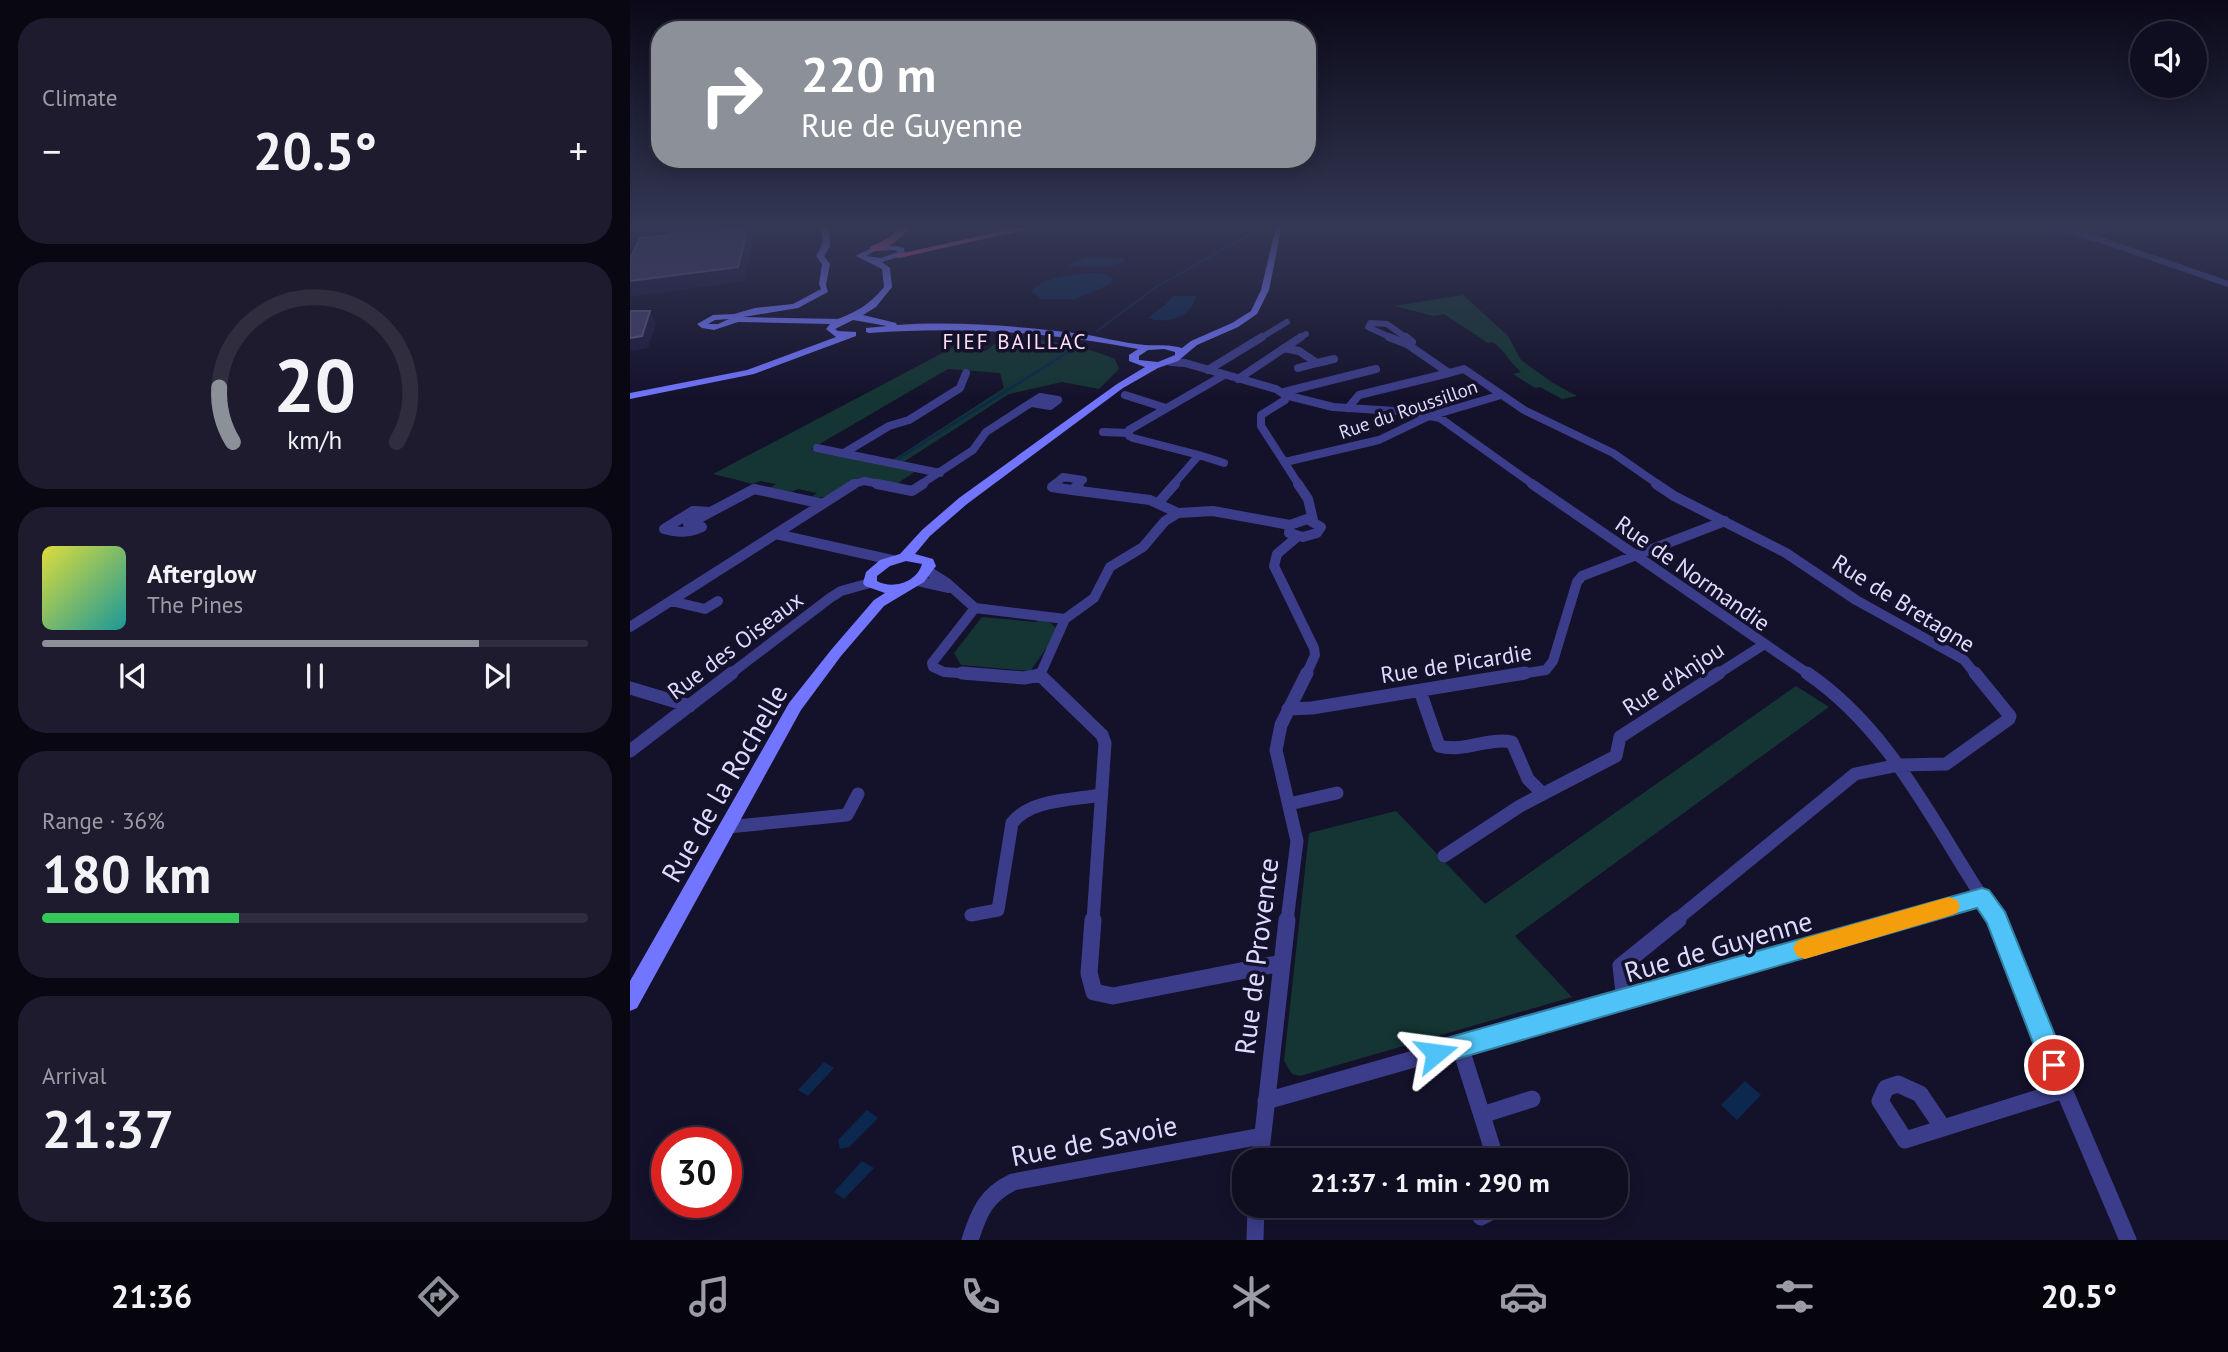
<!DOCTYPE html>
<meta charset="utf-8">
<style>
:root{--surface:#0f0d20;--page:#1d1b2d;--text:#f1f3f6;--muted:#9b9ca5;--line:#2f2d3e;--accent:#8c9099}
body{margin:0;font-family:"PT Sans",sans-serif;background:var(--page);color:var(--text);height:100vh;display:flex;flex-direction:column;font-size:26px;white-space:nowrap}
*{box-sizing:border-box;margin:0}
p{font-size:23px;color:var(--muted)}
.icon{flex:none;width:38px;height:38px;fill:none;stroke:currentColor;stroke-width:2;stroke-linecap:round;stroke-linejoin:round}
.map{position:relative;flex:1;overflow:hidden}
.sheet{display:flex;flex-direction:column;gap:18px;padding:18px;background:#080712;width:630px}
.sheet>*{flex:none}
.hud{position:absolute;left:21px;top:21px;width:665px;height:147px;border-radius:28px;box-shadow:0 4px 18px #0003,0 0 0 2px var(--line);background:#8c9099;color:#fff;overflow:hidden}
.buttons{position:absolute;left:1500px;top:21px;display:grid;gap:14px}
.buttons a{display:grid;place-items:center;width:77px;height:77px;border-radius:50%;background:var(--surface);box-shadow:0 4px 18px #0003,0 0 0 2px var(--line);font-size:35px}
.speed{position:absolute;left:21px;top:1127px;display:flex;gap:14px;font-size:35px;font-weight:700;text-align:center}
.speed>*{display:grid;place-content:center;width:91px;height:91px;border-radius:50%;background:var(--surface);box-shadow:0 4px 18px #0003,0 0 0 2px var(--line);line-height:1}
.speed .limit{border:10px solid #d22;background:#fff;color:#111}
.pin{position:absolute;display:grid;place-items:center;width:60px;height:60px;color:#fff;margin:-30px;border:4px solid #fff;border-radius:50%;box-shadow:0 2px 7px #0007}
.me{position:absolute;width:77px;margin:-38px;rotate:74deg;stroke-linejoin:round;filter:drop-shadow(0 0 5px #0008)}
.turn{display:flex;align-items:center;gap:24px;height:147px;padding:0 35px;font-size:32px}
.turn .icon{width:91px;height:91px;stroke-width:2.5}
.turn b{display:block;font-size:49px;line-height:60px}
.big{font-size:52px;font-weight:600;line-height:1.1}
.sheet .widget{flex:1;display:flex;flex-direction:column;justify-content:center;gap:10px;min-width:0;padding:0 24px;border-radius:28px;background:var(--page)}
.sheet .dial{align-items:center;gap:0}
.dial svg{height:182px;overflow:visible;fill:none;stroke:var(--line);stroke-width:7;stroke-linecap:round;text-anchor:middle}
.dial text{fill:var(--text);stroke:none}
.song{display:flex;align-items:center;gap:21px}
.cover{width:84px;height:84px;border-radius:10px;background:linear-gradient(135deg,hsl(60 70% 55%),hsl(180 70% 35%))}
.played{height:7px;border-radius:4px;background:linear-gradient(90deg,var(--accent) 80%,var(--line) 80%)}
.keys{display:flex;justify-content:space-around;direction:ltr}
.heat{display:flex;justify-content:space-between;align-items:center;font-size:38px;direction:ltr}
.charge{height:10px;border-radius:5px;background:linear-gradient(90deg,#34c759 36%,var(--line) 0)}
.trip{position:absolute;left:602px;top:1148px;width:396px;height:70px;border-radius:28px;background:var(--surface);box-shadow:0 4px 18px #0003,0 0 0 2px var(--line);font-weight:600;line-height:70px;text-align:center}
.dock{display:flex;height:112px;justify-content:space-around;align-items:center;background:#06050d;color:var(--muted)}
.dock .icon{width:49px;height:49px}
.dock .on{color:var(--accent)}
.dock b{font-size:32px;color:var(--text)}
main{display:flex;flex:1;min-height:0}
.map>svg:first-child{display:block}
.green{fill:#143533}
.water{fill:#0d284f}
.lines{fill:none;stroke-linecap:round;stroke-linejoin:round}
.stream-far1{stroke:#0d284f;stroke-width:2}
.stream{stroke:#0d284f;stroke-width:2.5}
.street-far4{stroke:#3c3d8a;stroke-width:6}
.street-far3{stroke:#3c3d8a;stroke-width:8}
.street-far2{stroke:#3c3d8a;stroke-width:10}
.street-far1{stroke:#3c3d8a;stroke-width:13}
.street{stroke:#3c3d8a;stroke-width:17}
.secondary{fill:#7275ff;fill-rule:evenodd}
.highway{fill:#ff56af;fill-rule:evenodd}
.shaded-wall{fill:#1e183f}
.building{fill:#443d6a;stroke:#5c5682;stroke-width:2}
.route{fill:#4fc3f7;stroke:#337fa1;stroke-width:2}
.slow{fill:#f59e0b}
.labels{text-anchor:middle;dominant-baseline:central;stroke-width:7;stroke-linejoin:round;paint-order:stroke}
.far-street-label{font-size:19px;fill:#dedbff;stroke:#14112b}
.far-neighbourhood-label{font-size:21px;letter-spacing:2px;fill:#ffddf4;stroke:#14112b}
.street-label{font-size:23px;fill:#dedbff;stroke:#14112b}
.near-street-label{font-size:28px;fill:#dedbff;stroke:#14112b}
</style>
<main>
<section class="sheet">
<div class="widget"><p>Climate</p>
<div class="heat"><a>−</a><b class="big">20.5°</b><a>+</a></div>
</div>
<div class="widget dial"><svg viewBox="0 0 100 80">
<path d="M14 69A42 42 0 1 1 86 69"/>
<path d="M14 69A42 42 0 0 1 8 45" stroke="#8c9099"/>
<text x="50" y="56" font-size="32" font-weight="700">20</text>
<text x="50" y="72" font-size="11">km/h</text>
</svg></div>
<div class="widget">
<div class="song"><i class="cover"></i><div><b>Afterglow</b><p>The Pines</p></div></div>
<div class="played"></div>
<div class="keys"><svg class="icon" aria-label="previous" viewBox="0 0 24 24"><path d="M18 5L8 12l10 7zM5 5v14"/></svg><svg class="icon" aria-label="pause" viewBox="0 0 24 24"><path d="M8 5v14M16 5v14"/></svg><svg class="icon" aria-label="next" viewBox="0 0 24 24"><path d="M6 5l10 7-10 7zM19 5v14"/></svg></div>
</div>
<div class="widget"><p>Range · 36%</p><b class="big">180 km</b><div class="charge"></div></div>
<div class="widget"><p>Arrival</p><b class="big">21:37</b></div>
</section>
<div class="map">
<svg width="1598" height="1240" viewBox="0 0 1598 1240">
<rect width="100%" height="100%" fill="#14112b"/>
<path class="green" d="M833 295 878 336 891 360 923 383 947 396 932 399 910 387 905 388 883 374 891 372C880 363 875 351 863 342L858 343 814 314 804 316 764 306Z
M372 338C412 338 448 344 485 359L489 369 469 389 432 382 379 394 272 463 261 461 374 388 370 373 318 369 181 449 286 471 265 485 230 478C215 487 200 501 181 497L187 493 168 489 161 492 140 488 146 484 130 481 123 484 83 474 324 347 356 351Z
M352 617 406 622 409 619 421 623 426 628 424 638 400 671 331 665 324 653Z
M1166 686 1199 707 885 936 942 997 670 1076 662 1074 654 1061 679 833 766 811 855 904Z"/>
<path class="water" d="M454 257 494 258V262L479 267 437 266Z
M461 273 475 274 483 278 480 284 446 299H411L402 291C413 276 443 275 461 273Z
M543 296H566C563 317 536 325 518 318L536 304Z
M194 1062 204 1068 178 1096 168 1090Z
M1115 1081 1131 1095 1107 1120 1091 1105Z
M237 1110 248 1118 219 1147 210 1149 208 1140Z
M232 1161 244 1168 214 1199 204 1192Z"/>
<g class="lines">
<path class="stream-far1" d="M467 331 526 287 632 228"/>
<path class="stream" d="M269 458 440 351"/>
<path class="street-far4" d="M1421 226 1468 239 1598 284
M629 339 657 322
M668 339 676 334
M764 339 738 327 740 323 757 324 778 339"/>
<path class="street-far3" d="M759 337 777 344
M776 337 782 342 777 344
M777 344 819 373 834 369 894 410 983 453 1029 485
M654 348 669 351 687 363 668 368
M541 362 555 363 646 389 655 395V400L631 415V426L669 485
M687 363 704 359
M578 370 632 337
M608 379 671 337
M654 392 746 369
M495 395 536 408
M655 395 703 407 780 412 810 418 904 485
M718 408 729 395 819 373
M473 432 498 433
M187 448 310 473
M214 453 259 426 279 420 330 388 336 373
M569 455 594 463
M655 462 749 440 797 417 871 395
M221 485 234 481 255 485
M290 485 343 450 356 432 410 397 428 400 420 406 402 403
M424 485 433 477 453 480 447 485
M543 485 569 455 503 438 499 436V430L594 375"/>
<path class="street-far2" d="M247 484 282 491 293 484
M426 484 422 487 442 490
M668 484 678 499 683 520
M902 484 1180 675
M1026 484 1044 496 1156 553 1226 600 1334 660 1346 675
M442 490 520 500 548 513
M442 490 449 484
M530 501 545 484
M80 512 63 511 34 529C48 533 59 533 72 527L58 524 124 489 193 504
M677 519 691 527 687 533 673 537 659 533 660 525Z
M146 534 262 560
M667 537 647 554 644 566 684 648 685 655 676 675
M298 571 317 583 345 608 302 663 303 667 314 672 355 675
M288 581 319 588
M41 601 75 609 88 601
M345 608 435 619 410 675
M435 619 464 598 480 567 513 547 535 521 548 513 583 511 660 525
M0 627 224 484
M99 675 200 598 211 591 240 583
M885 675 916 670 923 661 947 582 952 576 1095 521
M1086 675 1133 645"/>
<path class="street-far1" d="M332 673 394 678 410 675 472 735 475 743 463 921
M1177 673C1258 728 1300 817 1352 897
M0 688 60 706
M790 691 809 746C834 753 857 737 882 742L898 779 913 794
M658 709 682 708 895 673
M0 751 102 673
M659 804 707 793
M98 827 217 815 228 794
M814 856 890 806 986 756 990 737 1089 673
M341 915 368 910 382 823C400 799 443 800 471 795
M657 921 667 841 646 750 651 725 677 673
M1045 921 1225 774 1269 765 1316 764 1379 719 1380 716 1345 673
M1267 921 1352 897 1368 921"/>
<path class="street" d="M463 920 459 973 464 992 483 996 652 963
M1367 920 1434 1090 1498 1240
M995 1001 991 966 1048 920
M830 1046 866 1160
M636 1101 1273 920
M852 1115 902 1099
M1313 1128 1290 1094 1268 1084 1256 1088 1250 1101 1275 1140 1434 1090
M630 1160 657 920
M851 1217 873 1206
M340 1240C349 1212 356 1195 383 1182L632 1136
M625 1240 626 1206"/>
<path class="secondary" d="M188 226H195L199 231 200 246 194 256 200 264 196 285 198 292 168 308 113 317 208 319C228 311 240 304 254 287L252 269 226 256C240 247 258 242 274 248L275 255 252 262 260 268 262 287 246 307 233 315 266 323 267 325C326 321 387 326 445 333 468 336 492 343 515 345 530 346 536 344 552 348L561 341 602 323 621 311 631 290 646 226H652L639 290 627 314 608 327 567 345 548 361 528 368 493 388 337 504 300 536 285 554 303 559 306 566 294 582 254 606 211 656 171 710 7 1008 0 1011V981L159 703 201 650 244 600 255 593 235 586 233 583 236 572 250 560 270 554 292 530 329 498 487 384 515 367 499 361V355L508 349C418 332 330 326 239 333L236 332V328L257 326 223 320 205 329 208 331 226 332V336L124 374 0 399V393L117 370 206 337 196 329 200 324 108 322 84 330 72 328 67 324 83 315 104 314 125 308 163 304 191 289 189 284 192 264 186 256C193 245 195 236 188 226ZM265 250 268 252 251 258 236 256 245 251ZM99 319 88 324H78L85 320ZM534 349 545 352V355L528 362 509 360V356L518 350ZM276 561 292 564C287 582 263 590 247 581V576L260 566Z"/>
<path class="highway" d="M272 226H282C272 237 256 252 240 251V247L260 237Z
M395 226H412L269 258 264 255Z"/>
</g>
<path class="shaded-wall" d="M116 228 122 241 121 253 114 281 0 297V281Z
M20 311 26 323 18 348 0 351V338Z"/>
<path class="building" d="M43 226H95V229L116 228 115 240 108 267 0 281V259L10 238 39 235Z
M0 311H20L12 336 0 338Z"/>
<linearGradient id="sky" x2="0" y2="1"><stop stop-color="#0b0918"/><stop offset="0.57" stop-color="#343855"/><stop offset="1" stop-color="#343855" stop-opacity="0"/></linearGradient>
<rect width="1598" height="399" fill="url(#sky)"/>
<path class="route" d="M1352 888 1359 890 1375 912 1437 1065 1433 1074 1424 1078 1415 1074 1357 923 1347 908 806 1065 797 1062 793 1053 797 1045 806 1041Z"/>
<path class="slow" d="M1319 897 1327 900 1330 906 1327 913 1319 916 1175 959 1167 956 1163 948 1167 941 1175 938Z"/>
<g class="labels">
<g class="far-street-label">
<text transform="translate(778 409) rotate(-19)">Rue du Roussillon</text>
</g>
<g class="far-neighbourhood-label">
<text x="385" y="341">FIEF BAILLAC</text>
</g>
<g class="street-label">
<text transform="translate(1063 573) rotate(35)">Rue de Normandie</text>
<text transform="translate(1274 603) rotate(32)">Rue de Bretagne</text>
<text transform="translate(105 645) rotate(-37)">Rue des Oiseaux</text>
<text transform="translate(826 663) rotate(-9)">Rue de Picardie</text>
<text transform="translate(1043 678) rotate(-33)">Rue d'Anjou</text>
</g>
<g class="near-street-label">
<text transform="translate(94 783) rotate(-60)">Rue de la Rochelle</text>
<text transform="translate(1088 946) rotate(-16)">Rue de Guyenne</text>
<text transform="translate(626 956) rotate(-83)">Rue de Provence</text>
<text transform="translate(464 1140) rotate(-11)">Rue de Savoie</text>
</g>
</g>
</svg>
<div class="buttons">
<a><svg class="icon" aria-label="sound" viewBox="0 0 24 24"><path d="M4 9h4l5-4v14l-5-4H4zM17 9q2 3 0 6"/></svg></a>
</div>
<div class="speed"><div class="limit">30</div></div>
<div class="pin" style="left:1424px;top:1065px;background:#d93025"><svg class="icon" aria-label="arrive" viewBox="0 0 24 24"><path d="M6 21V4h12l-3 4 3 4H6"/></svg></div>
<svg class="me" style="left:806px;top:1053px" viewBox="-20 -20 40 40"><path d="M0-17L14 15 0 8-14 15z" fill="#4fc3f7" stroke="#fff" stroke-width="4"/></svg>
<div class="trip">21:37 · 1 min · 290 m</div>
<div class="hud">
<div class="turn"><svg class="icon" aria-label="right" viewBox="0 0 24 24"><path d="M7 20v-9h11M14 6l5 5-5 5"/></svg><div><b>220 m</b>Rue de Guyenne</div></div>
</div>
</div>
</main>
<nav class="dock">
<b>21:36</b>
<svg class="icon on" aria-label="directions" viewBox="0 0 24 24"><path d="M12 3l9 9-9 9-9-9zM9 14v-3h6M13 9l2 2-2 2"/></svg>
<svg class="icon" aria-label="music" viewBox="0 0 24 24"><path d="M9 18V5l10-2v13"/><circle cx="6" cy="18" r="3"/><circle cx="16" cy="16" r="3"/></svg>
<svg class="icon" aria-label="phone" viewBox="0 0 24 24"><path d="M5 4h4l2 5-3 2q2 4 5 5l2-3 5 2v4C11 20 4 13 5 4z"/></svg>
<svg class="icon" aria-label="climate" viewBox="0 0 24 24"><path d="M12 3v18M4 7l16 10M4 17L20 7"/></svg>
<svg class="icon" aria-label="car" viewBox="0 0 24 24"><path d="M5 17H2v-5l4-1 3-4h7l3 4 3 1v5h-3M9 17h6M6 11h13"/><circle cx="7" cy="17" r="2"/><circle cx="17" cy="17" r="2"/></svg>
<svg class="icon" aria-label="filters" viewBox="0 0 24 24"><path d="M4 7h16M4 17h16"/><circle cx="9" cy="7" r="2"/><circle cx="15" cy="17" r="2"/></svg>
<b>20.5°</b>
</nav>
